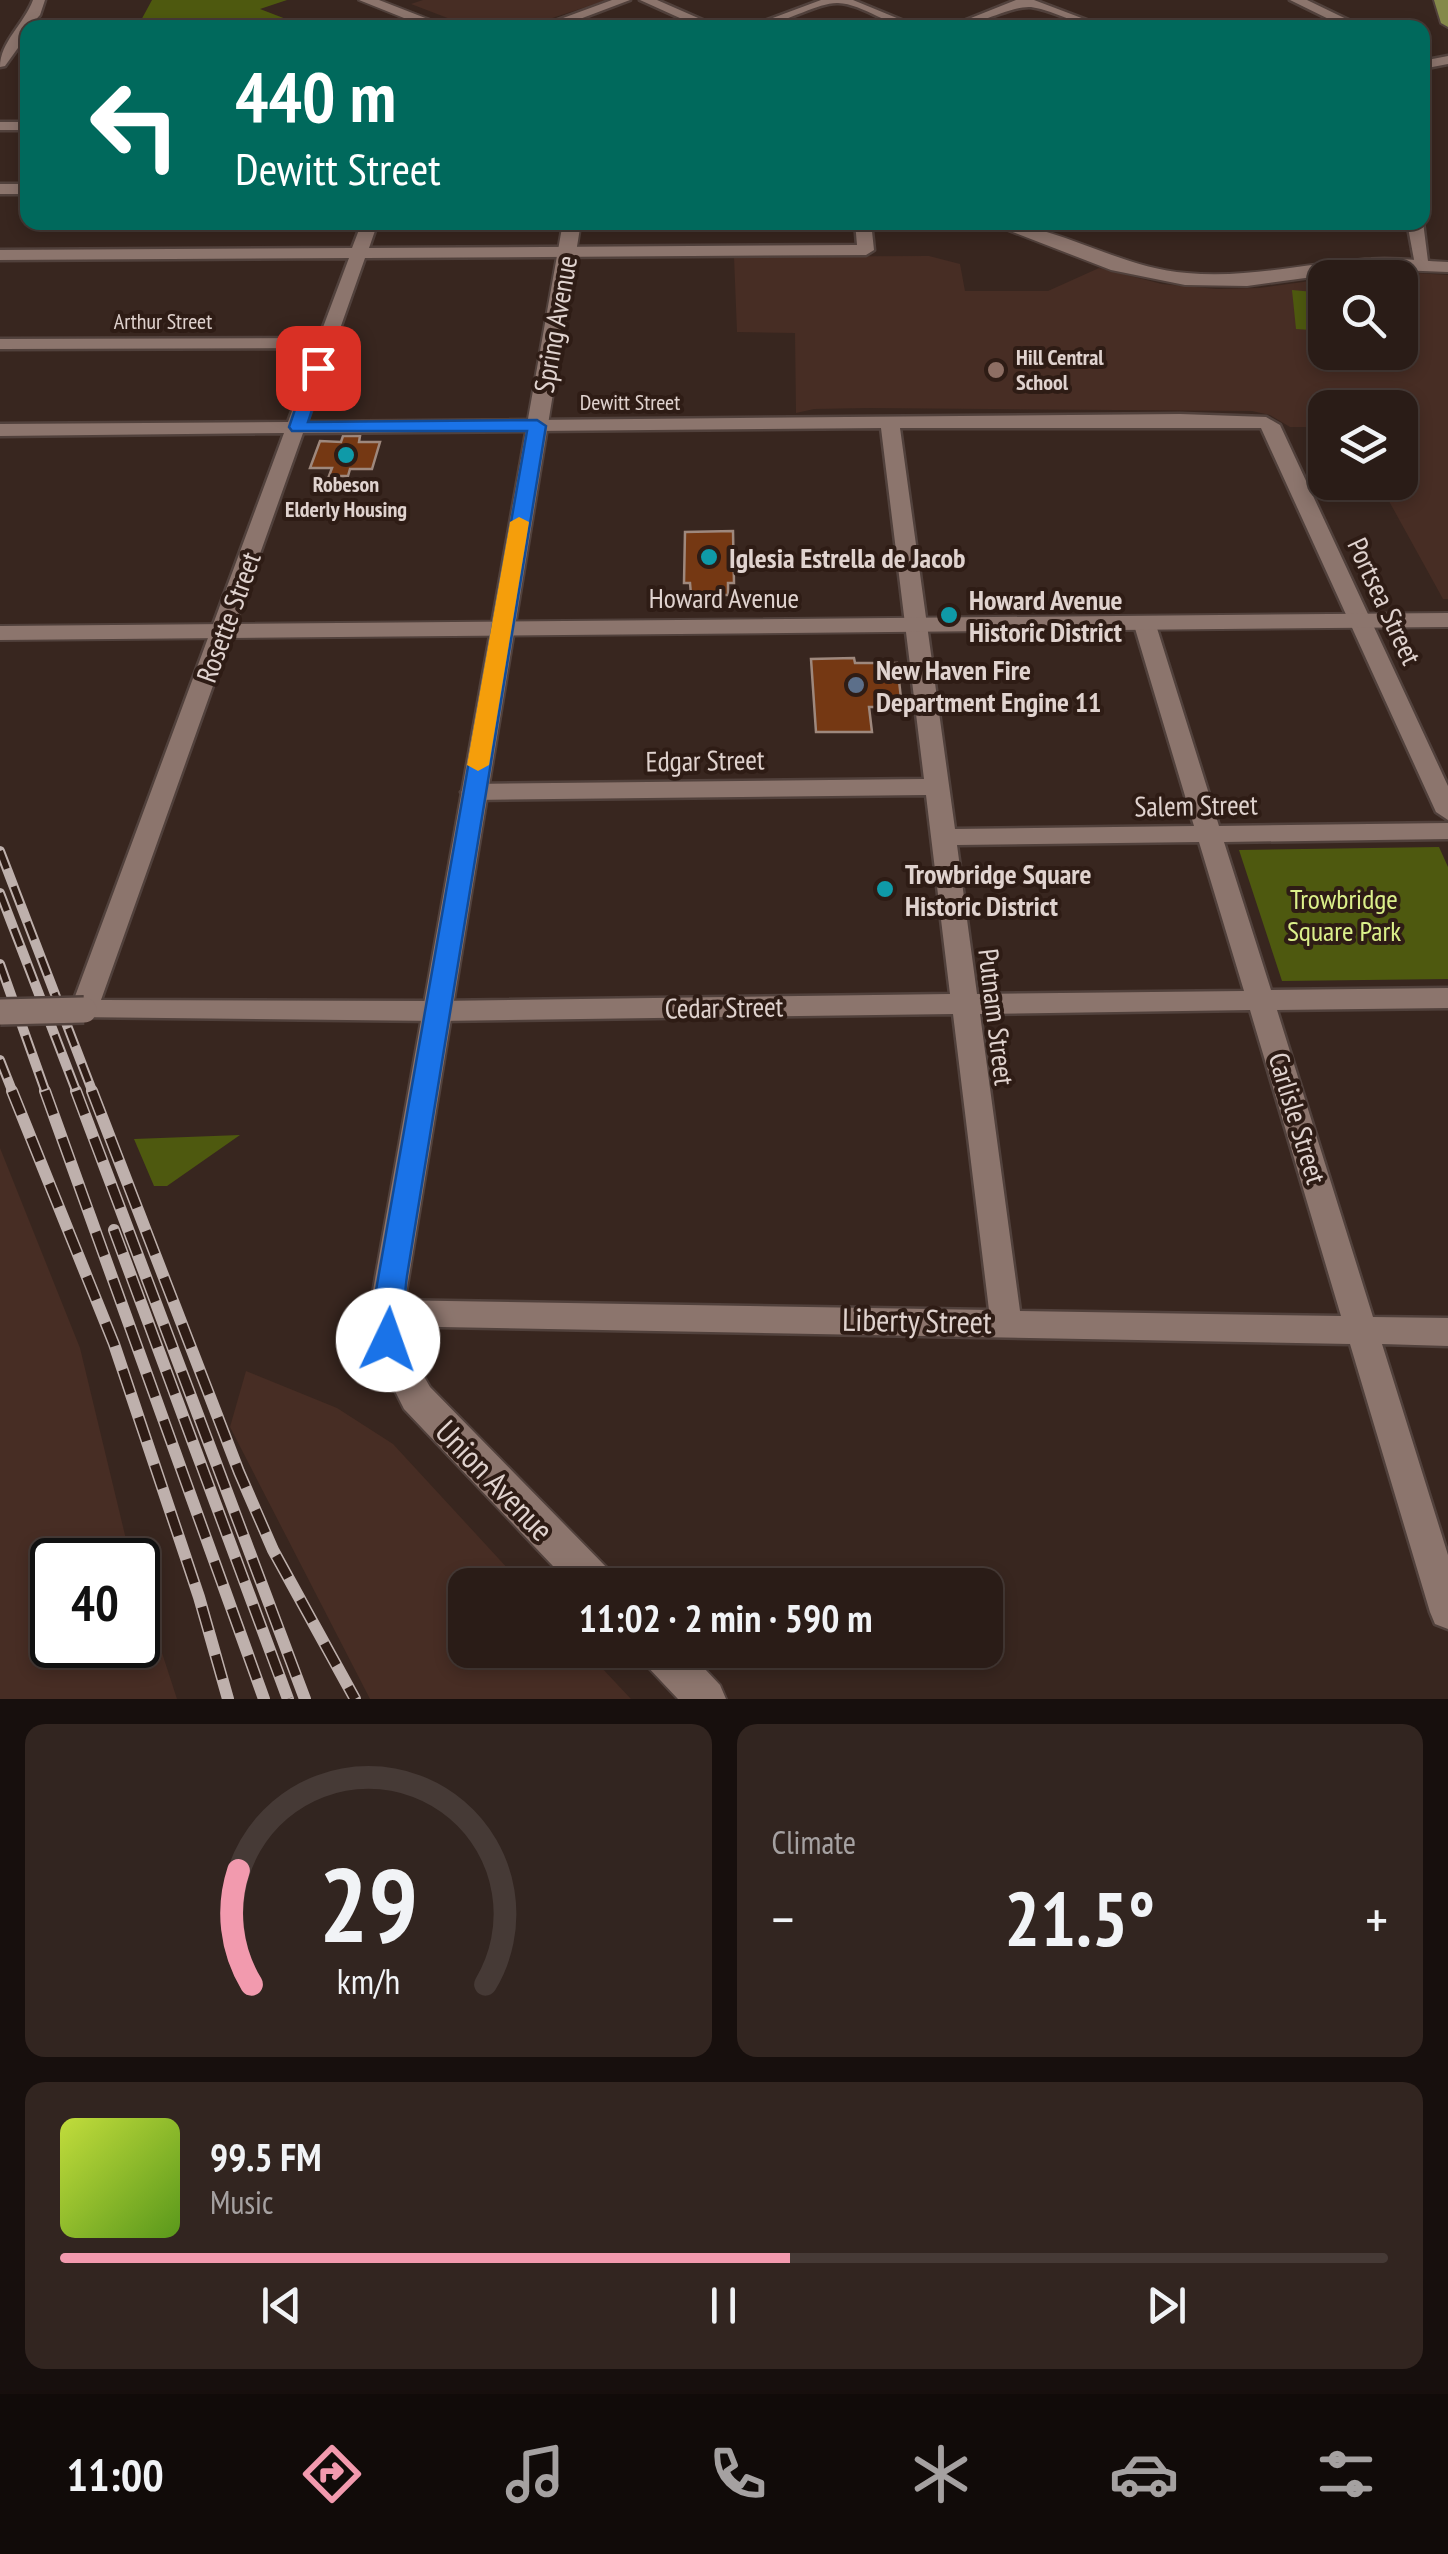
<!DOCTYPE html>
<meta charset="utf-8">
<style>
:root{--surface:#2a1c17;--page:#322520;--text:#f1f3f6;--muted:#a5a1a1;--line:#463a36;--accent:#f29aae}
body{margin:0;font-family:"PT Sans Narrow",sans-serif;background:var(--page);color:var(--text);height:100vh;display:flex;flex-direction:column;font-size:38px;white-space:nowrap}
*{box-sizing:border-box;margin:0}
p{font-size:32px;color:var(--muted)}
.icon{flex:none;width:55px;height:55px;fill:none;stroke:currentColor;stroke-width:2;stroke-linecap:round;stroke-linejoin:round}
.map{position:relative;height:1699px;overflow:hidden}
.drawer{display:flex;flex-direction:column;gap:25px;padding:25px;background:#170f0d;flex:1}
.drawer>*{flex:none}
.hud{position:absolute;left:20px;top:20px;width:1410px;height:210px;border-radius:20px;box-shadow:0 5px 15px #0003,0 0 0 2px var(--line);background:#00695c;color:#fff;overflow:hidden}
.controls{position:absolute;left:1308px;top:260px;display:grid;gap:20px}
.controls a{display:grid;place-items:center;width:110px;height:110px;border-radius:20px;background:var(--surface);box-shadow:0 5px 15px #0003,0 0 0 2px var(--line);font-size:50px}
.speed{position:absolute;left:30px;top:1538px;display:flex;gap:20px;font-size:50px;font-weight:700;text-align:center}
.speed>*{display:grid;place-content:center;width:130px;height:130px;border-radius:50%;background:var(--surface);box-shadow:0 5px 15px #0003,0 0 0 2px var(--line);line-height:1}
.speed .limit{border:5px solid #111;border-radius:15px;background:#fff;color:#111}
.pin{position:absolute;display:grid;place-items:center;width:85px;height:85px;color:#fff;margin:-42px;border-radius:20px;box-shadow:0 5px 15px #0006}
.me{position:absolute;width:110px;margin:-55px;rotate:3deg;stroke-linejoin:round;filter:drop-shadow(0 0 8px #0008)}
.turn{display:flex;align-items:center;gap:35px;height:210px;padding:0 50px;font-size:45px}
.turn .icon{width:130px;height:130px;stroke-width:2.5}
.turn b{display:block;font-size:70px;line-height:85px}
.big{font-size:75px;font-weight:700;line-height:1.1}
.drawer .widget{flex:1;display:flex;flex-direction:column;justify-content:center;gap:15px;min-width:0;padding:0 35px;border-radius:20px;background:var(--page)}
.drawer .dial{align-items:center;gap:0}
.dial svg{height:260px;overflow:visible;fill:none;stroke:var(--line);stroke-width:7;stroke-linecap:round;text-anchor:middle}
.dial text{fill:var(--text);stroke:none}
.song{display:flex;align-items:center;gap:30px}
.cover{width:120px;height:120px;border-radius:15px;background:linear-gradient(135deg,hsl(70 70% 55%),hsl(90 70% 35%))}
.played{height:10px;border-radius:5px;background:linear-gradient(90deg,var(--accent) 55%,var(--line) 55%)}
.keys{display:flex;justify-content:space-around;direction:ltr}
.heat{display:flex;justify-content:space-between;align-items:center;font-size:55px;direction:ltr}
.drawer .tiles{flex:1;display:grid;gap:25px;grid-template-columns:1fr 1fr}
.widget:last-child{grid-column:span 2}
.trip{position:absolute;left:448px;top:1568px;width:555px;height:100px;border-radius:20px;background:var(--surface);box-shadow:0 5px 15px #0003,0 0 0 2px var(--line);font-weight:700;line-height:100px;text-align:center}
.dock{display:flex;height:160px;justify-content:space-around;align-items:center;background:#110b09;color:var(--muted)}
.dock .icon{width:70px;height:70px}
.dock .current{color:var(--accent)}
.dock b{font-size:45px;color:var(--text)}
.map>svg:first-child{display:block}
.built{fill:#472d24;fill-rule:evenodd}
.green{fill:#4e590f}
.building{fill:#753813;stroke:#9e887d;stroke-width:2.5}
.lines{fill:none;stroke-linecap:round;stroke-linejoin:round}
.minor-casing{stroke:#51413c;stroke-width:5}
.tertiary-casing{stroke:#51413c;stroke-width:4}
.secondary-casing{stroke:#51413c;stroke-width:4}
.primary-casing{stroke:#51413c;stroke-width:4}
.minor{fill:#8c756d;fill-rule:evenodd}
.tertiary{fill:#8c756d;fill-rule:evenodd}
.secondary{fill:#8c756d;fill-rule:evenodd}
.primary{fill:#85894a;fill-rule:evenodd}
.rail-far1-casing{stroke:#beb0ac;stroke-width:10}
.rail-casing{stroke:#beb0ac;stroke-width:12}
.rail-far1{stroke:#2e1c15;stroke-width:6;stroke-dasharray:19;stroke-linecap:butt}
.rail{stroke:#2e1c15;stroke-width:9;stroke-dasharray:25;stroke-linecap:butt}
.minor-bridge-casing{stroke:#51413c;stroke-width:30;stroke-linecap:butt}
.minor-bridge{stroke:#8c756d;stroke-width:25}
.route{fill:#1a73e8;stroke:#114b97;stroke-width:2.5}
.slow{fill:#f59e0b}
.education-dot{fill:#8d6e63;stroke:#2e1c15;stroke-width:4}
.culture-dot{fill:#0f9aa8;stroke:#2e1c15;stroke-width:4}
.service-dot{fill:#5c6f8a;stroke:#2e1c15;stroke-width:4}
.labels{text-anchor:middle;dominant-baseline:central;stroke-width:8;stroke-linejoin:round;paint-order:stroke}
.far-street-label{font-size:22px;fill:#e0d3cf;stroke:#2e1c15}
.far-poi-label{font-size:22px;font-weight:bold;fill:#e0d3cf;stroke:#2e1c15;text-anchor:start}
.street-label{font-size:28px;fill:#e0d3cf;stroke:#2e1c15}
.poi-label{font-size:28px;font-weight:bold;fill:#e0d3cf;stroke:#2e1c15;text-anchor:start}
.park-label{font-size:28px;fill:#dbf08a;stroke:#2e1c15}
.near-street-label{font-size:32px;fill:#e0d3cf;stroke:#2e1c15}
</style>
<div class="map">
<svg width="1448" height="1699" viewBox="0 0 1448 1699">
<rect width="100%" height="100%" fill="#38261f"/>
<path class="built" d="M423 0H607L522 28 471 27 411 4Z
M929 256 960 264 965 291H1048L1099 268 1162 284 1217 289 1259 288 1383 271 1448 275V599H1443L1379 483 1400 482V408H1325V427H1290L1270 415 1252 411 868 408 814 409 796 413 795 333 737 332 734 257ZM1325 278H1400V352H1325Z
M0 1148 80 1348 131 1560H52V1645H138V1579L177 1699H0Z
M246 1371 337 1408 393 1444 523 1585H465V1650H585L631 1699H370L230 1427Z"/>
<path class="green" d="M152 0H287L260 9 286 19 139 24Z
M1292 290 1325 293V331L1296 329Z
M1439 847 1448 867V979L1282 981 1239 850Z
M240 1135 167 1186H154L134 1139Z"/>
<path class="building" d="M343 436H360L359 442H380L372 469H350L348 476H329L332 468H310L320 441 341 442Z
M733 531 734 583H728V595H691L690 583H684L685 532Z
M854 658 855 663H897L902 707H869L872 732H816L811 659Z"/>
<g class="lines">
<g class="minor-casing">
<path id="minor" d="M33 0H45L40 15 28 28V34L5 66 0 67C0 42 24 24 33 0Z
M612 0H630L556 28H536Z
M640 0H657L721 28H702Z
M821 0H853L921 28C888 28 864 4 838 3 816 2 778 28 746 28Z
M1016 0H1034L1108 28C1080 28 1058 11 1031 7 1012 5 973 28 946 28Z
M1290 0H1307L1365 28H1347Z
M1448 56V64L1422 69V61Z
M0 122H28V130H0Z
M0 184H28V194H0Z
M362 222H378L369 248 857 245 855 222H871L874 250 866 255 365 258 307 422 1180 414 1266 417 1280 425 1448 786V820L1436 812 1261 428H900L955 829 1194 826 1134 625 1145 618 1156 625 1219 826 1448 823V839L1224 842 1271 990 1448 988V1008L1277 1010 1373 1317 1448 1318V1346L1382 1344 1448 1555V1629L1435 1624 1430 1612 1350 1344 386 1326 375 1322 370 1313 375 1304 386 1300 989 1310 953 1014 438 1021 74 1017 70 1010 284 433 0 436V424L288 422 315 348 0 349V339L319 338 349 258 0 260V250L352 248ZM881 428 924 779 473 784 461 792 473 800 926 795 950 994 438 1001 101 1000 303 433ZM1199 842 1244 991 977 994 957 845ZM1250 1010 1341 1316 1020 1311 980 1014Z
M1407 222H1423L1429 269 1415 265Z"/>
</g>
<g class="tertiary-casing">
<path id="tertiary" d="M563 222H581L403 1313 413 1357 430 1387 611 1572 617 1585H571L404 1409 378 1357 369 1313Z
M639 1650H687L720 1685 726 1699H678L645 1664Z"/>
</g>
<g class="secondary-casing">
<path id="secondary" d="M359 0H379L451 28H429Z
M987 222C1055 222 1117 268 1187 273 1250 279 1309 262 1371 259 1396 257 1423 261 1448 262V272L1372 269 1247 286 1185 285 1111 270Z
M1448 613V627L0 640V626Z"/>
</g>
<g class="primary-casing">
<path id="primary" d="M1434 0H1448V27L1441 23Z"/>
</g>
<use href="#minor" class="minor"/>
<use href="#tertiary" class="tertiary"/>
<use href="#secondary" class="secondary"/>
<use href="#primary" class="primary"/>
<g class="rail-far1-casing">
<path id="rail-far1" d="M0 851 93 1093
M0 893 77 1093
M0 964 46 1093
M0 1060 13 1093"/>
</g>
<g class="rail-casing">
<path id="rail" d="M12 1091 114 1344 199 1597 228 1699
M45 1091 264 1699
M76 1091 305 1699
M92 1091 239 1472 273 1550 355 1699
M114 1230 288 1699"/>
</g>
<use href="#rail-far1" class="rail-far1"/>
<use href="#rail" class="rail"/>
<g class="minor-bridge-casing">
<path id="minor-bridge" d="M0 1012 84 1010"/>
</g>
<use href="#minor-bridge" class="minor-bridge"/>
</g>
<path class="route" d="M318 363 326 368 308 422 537 420 546 426 407 1276C404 1295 404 1335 398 1348L388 1352 377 1348 372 1313 527 431H292L289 427 309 368Z"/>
<path class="slow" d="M519 517 529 522 489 765 478 771 467 765 510 522Z"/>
<circle class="education-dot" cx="996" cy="370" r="10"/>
<g class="culture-dot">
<circle cx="346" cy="455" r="10"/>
<circle cx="709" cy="557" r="10"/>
<circle cx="949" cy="615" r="10"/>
<circle cx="885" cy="889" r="10"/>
</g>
<circle class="service-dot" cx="856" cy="685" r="10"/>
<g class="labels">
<g class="far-street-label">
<text x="163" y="321">Arthur Street</text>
<text x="630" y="402">Dewitt Street</text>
</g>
<g class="far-poi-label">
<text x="1016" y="357">Hill Central<tspan x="1016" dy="25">School</tspan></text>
<text x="346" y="484" text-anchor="middle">Robeson<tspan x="346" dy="25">Elderly Housing</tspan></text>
</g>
<g class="street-label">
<text transform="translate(555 324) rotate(-80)">Spring Avenue</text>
<text x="724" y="597">Howard Avenue</text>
<text transform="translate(1385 601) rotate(65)">Portsea Street</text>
<text transform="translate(228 617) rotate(-70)">Rosette Street</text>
<text transform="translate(705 760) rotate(-1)">Edgar Street</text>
<text transform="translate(1196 805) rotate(-1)">Salem Street</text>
<text transform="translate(724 1007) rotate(-1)">Cedar Street</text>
<text transform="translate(997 1017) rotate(83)">Putnam Street</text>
<text transform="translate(1298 1118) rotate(73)">Carlisle Street</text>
</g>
<g class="poi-label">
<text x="729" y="557">Iglesia Estrella de Jacob</text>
<text x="969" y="599">Howard Avenue<tspan x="969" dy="32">Historic District</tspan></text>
<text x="876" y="669">New Haven Fire<tspan x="876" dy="32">Department Engine 11</tspan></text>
<text x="905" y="873">Trowbridge Square<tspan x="905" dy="32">Historic District</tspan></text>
</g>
<g class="park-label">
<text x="1344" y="898">Trowbridge<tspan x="1344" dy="32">Square Park</tspan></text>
</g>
<g class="near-street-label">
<text transform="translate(917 1320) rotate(1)">Liberty Street</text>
<text transform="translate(495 1480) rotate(46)">Union Avenue</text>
</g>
</g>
</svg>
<div class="controls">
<a><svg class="icon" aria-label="search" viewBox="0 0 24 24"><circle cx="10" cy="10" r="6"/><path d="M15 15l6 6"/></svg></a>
<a><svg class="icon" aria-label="layers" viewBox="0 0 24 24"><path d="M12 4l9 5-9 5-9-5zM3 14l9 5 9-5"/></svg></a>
</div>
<div class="speed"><div class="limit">40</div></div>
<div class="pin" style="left:318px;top:368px;background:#d93025"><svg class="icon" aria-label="arrive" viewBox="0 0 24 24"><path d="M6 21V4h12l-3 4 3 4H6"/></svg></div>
<svg class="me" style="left:388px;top:1340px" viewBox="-20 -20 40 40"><circle r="19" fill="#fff"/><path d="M0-13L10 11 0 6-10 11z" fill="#1a73e8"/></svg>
<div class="trip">11:02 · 2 min · 590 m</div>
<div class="hud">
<div class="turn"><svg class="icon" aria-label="left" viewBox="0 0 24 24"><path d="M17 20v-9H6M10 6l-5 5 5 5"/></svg><div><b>440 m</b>Dewitt Street</div></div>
</div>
</div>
<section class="drawer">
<div class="tiles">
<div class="widget dial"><svg viewBox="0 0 100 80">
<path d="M14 69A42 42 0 1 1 86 69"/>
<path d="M14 69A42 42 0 0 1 10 34" stroke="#f29aae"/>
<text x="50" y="56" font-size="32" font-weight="700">29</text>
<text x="50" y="72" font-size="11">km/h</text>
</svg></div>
<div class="widget"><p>Climate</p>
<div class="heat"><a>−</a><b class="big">21.5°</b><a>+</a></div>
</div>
<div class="widget">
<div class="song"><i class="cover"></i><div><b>99.5 FM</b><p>Music</p></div></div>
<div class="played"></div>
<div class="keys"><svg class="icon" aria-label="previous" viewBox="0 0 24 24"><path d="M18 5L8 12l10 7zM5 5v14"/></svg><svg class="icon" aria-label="pause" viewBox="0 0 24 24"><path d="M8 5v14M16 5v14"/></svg><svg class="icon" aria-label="next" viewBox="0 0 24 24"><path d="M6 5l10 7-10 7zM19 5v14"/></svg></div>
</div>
</div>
</section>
<nav class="dock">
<b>11:00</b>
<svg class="icon current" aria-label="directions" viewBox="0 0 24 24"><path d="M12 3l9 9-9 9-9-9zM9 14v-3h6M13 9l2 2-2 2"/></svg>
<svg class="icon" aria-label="music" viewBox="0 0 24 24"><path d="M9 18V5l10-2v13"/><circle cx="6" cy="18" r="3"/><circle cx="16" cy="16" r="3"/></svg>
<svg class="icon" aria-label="phone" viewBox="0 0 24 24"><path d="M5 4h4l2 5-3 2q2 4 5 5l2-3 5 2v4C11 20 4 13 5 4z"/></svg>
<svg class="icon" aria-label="climate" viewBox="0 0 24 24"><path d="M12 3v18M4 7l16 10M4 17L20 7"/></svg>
<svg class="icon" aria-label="car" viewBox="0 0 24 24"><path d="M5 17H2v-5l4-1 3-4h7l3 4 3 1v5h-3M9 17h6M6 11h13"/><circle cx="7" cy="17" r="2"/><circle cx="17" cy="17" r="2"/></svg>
<svg class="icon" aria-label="filters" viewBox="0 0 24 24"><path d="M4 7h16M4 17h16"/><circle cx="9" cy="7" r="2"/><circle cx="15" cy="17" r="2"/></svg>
</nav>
